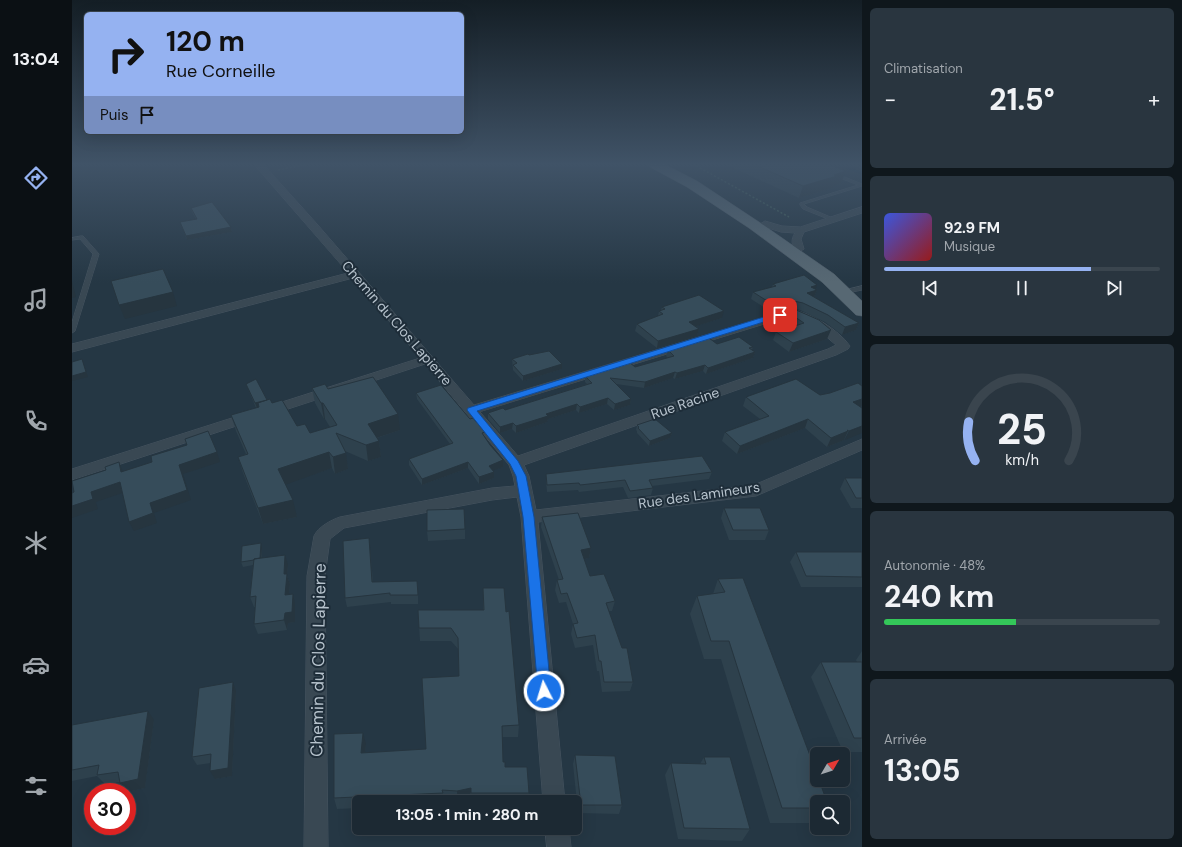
<!DOCTYPE html>
<html lang="fr">
<meta charset="utf-8">
<style>
:root{--surface:#1c2933;--page:#29353f;--text:#f1f3f6;--muted:#a0a6ac;--line:#3a454e;--accent:#95b2f1}
body{margin:0;font-family:"DM Sans",sans-serif;background:var(--page);color:var(--text);height:100vh;display:flex;flex-direction:column;font-size:15px;white-space:nowrap}
*{box-sizing:border-box;margin:0}
p{font-size:13px;color:var(--muted)}
.icon{flex:none;width:22px;height:22px;fill:none;stroke:currentColor;stroke-width:2;stroke-linecap:round;stroke-linejoin:round}
.map{position:relative;flex:1;overflow:hidden}
.drawer{display:flex;flex-direction:column;gap:8px;padding:8px;background:#0f171c;width:320px}
.drawer>*{flex:none}
.top-card{position:absolute;left:12px;top:12px;width:380px;height:122px;border-radius:6px;box-shadow:0 4px 16px #0002,0 0 0 1px var(--line);background:#95b2f1;color:#111;overflow:hidden}
.needle{width:26px;rotate:51deg}
.controls{position:absolute;left:738px;top:747px;display:grid;gap:8px}
.controls a{display:grid;place-items:center;width:40px;height:40px;border-radius:6px;background:var(--surface);box-shadow:0 4px 16px #0002,0 0 0 1px var(--line);font-size:20px}
.speed{position:absolute;left:12px;top:783px;display:flex;gap:8px;font-size:20px;font-weight:700;text-align:center}
.speed>*{display:grid;place-content:center;width:52px;height:52px;border-radius:50%;background:var(--surface);box-shadow:0 4px 16px #0002,0 0 0 1px var(--line);line-height:1}
.speed .limit{border:6px solid #d22;background:#fff;color:#111}
.pin{position:absolute;display:grid;place-items:center;width:34px;height:34px;color:#fff;margin:-17px;border-radius:8px;box-shadow:0 2px 6px #0006}
.me{position:absolute;width:44px;margin:-22px;rotate:355deg;stroke-linejoin:round;filter:drop-shadow(0 0 3px #0008)}
.turn{display:flex;align-items:center;gap:14px;height:84px;padding:0 16px;font-size:18px}
.turn .icon{width:52px;height:52px;stroke-width:2.5}
.turn b{display:block;font-size:28px;line-height:34px}
.then{display:flex;align-items:center;height:38px;padding:0 16px;background:#0003;gap:8px;font-size:15px}
.big{font-size:30px;font-weight:700;line-height:1.1}
.drawer .card{flex:1;display:flex;flex-direction:column;justify-content:center;gap:6px;min-width:0;padding:0 14px;border-radius:6px;background:var(--page)}
.drawer .dial{align-items:center;gap:0}
.dial svg{height:104px;overflow:visible;fill:none;stroke:var(--line);stroke-width:7;stroke-linecap:round;text-anchor:middle}
.dial text{fill:var(--text);stroke:none}
.song{display:flex;align-items:center;gap:12px}
.cover{width:48px;height:48px;border-radius:6px;background:linear-gradient(135deg,hsl(230 70% 55%),hsl(0 70% 35%))}
.played{height:4px;border-radius:2px;background:linear-gradient(90deg,var(--accent) 75%,var(--line) 75%)}
.keys{display:flex;justify-content:space-around;direction:ltr}
.heat{display:flex;justify-content:space-between;align-items:center;font-size:22px;direction:ltr}
.charge{height:6px;border-radius:3px;background:linear-gradient(90deg,#34c759 48%,var(--line) 0)}
.trip{position:absolute;left:280px;top:795px;width:230px;height:40px;border-radius:6px;background:var(--surface);box-shadow:0 4px 16px #0002,0 0 0 1px var(--line);font-weight:700;line-height:40px;text-align:center}
main{display:flex;flex:1;min-height:0}
.menu{display:flex;flex-direction:column;width:72px;justify-content:space-around;align-items:center;background:#0b1014;color:var(--muted)}
.menu .icon{width:28px;height:28px}
.menu .on{color:var(--accent)}
.menu b{font-size:18px;color:var(--text)}
.map>svg:first-child{display:block}
.lines{fill:none;stroke-linecap:round;stroke-linejoin:round}
.stream{stroke:#163044;stroke-width:3}
.lane-casing{stroke:#465460;stroke-width:1}
.street-casing{stroke:#465460;stroke-width:1}
.primary-casing{stroke:#465460;stroke-width:1}
.path{stroke:#405d5a;stroke-width:1.5;stroke-dasharray:2 2;stroke-linecap:butt}
.lane{fill:#394853;fill-rule:evenodd}
.street{fill:#394853;fill-rule:evenodd}
.primary{fill:#576873;fill-rule:evenodd}
.wall{fill:#2e414d}
.shaded-wall{fill:#26353f}
.building{fill:#364c5a;stroke:#26353f}
.route{fill:#1a73e8;stroke:#114b97}
.labels{text-anchor:middle;dominant-baseline:central;stroke-width:4;stroke-linejoin:round;paint-order:stroke}
.street-label{font-size:14px;fill:#b7c3cd;stroke:#1e2d39}
.near-street-label{font-size:17px;fill:#b7c3cd;stroke:#1e2d39}
</style>
<main>
<nav class="menu">
<b>13:04</b>
<svg class="icon on" aria-label="directions" viewBox="0 0 24 24"><path d="M12 3l9 9-9 9-9-9zM9 14v-3h6M13 9l2 2-2 2"/></svg>
<svg class="icon" aria-label="music" viewBox="0 0 24 24"><path d="M9 18V5l10-2v13"/><circle cx="6" cy="18" r="3"/><circle cx="16" cy="16" r="3"/></svg>
<svg class="icon" aria-label="phone" viewBox="0 0 24 24"><path d="M5 4h4l2 5-3 2q2 4 5 5l2-3 5 2v4C11 20 4 13 5 4z"/></svg>
<svg class="icon" aria-label="climate" viewBox="0 0 24 24"><path d="M12 3v18M4 7l16 10M4 17L20 7"/></svg>
<svg class="icon" aria-label="car" viewBox="0 0 24 24"><path d="M5 17H2v-5l4-1 3-4h7l3 4 3 1v5h-3M9 17h6M6 11h13"/><circle cx="7" cy="17" r="2"/><circle cx="17" cy="17" r="2"/></svg>
<svg class="icon" aria-label="filters" viewBox="0 0 24 24"><path d="M4 7h16M4 17h16"/><circle cx="9" cy="7" r="2"/><circle cx="15" cy="17" r="2"/></svg>
</nav>
<div class="map">
<svg width="790" height="847" viewBox="0 0 790 847">
<rect width="100%" height="100%" fill="#253744"/>
<g class="lines">
<path class="stream" d="M766 164 790 173"/>
<g class="lane-casing">
<path id="lane" d="M763 174H765L790 184V186L732 204 735 207 763 219V221H761L731 209 728 205V203L786 185 763 176Z
M9 236H11L27 254 3 331 0 333V322L21 254 8 239 0 240V238Z
M790 286V290L771 294 768 292 769 291Z"/>
</g>
<g class="street-casing">
<path id="street" d="M182 164H191L245 224 402 405 720 309C740 314 766 329 778 346L776 349 764 355 452 465 457 476 464 510 682 485 790 439V450L684 496 466 522 493 802H471L449 517 445 497 420 500 272 528 258 539 253 576 256 847H232L235 576 242 536C246 527 259 520 268 517L420 488 443 486 441 476 437 465 353 364 0 480V469L348 358 281 278 0 352V344L276 273ZM719 316 744 328 764 345 756 349 446 456 408 412Z
M790 207V213L732 232 729 239 732 249 727 252 724 251C719 245 719 239 723 233L709 232 690 226 688 224 693 221 710 226 728 227Z
M473 828H497L499 847H475Z"/>
</g>
<g class="primary-casing">
<path id="primary" d="M576 164H592L625 181 687 222 762 274 790 301V316L784 315 750 282 677 228 615 187 578 167Z"/>
</g>
<path class="path" d="M621 164 717 217
M780 164 790 168
M206 170 237 164"/>
<use href="#lane" class="lane"/>
<use href="#street" class="street"/>
<use href="#primary" class="primary"/>
</g>
<path class="wall" d="M653 164H755L769 183 761 186V188L727 198Z
M119 208 159 227 160 232 115 240 108 222 124 219 120 212Z
M701 284 743 289 745 290 742 297 787 323 784 330 770 335 753 322 728 310 720 308 701 313 679 299 681 292 700 287Z
M590 307 650 318 624 326 627 329 625 336 585 348 563 331 565 324 586 316 587 311 589 310Z
M722 309 755 339 717 352 701 340 704 332 721 326 711 320 714 311Z
M645 344 681 347 680 350 683 352 681 358 634 374 631 371 603 379 601 378 572 388 544 384 559 399 558 405 542 410 535 404 507 413 504 410 476 419 475 422 444 433 440 429 428 433 416 419V413L433 410 515 384 513 382V376L563 367 596 358 594 356 596 350Z
M457 355 490 364V369L451 381 441 370 440 359Z
M174 384 195 400 200 403 225 426 238 433 258 427 253 419H252L243 403 240 388 256 389 328 430 305 438 307 441 309 457 296 461 273 451 276 469 263 474 260 468 213 484 225 517 191 524 171 473 166 457 174 454 164 431 159 415 184 408 176 389Z
M790 386V406L787 407 790 408 772 440 755 447 733 428 665 454 650 441 653 432 688 419 671 406 674 397 748 395Z
M344 393 413 437 418 445 431 460V467L421 470 422 472V478L407 484 396 468 350 485 337 465V459L378 444 345 399Z
M565 425 600 433 598 438 577 446 565 433V431L564 430Z
M640 472 637 479 580 486 581 488 579 495 556 498 551 487 507 492 506 490 475 492 474 481V474Z
M773 478H790V508H779L768 489Z
M652 508 697 530 693 540H657L649 518Z
M470 517 519 548 517 558 512 559 518 576 543 601 540 611H537L561 682 558 691 530 692 527 671H525L521 645 503 648 499 634 501 624 494 602 487 603 483 590 485 580H487L469 527Z
M393 529V539L356 541 355 531Z
M298 547 301 582 346 590V604H319V602L275 607 273 598Z
M190 548V558L216 565 215 576 218 584 217 595 223 604V622L216 623 215 630 186 634 182 624 183 607H182L178 597 181 565 171 567 169 562Z
M724 552H790V587H729L718 562Z
M671 578 745 802V822L744 823H698L649 659H632L618 614 625 596 641 594 646 579Z
M411 588 434 612 447 725 446 737H430L431 762 433 767 457 793 456 802H399L398 799 386 802 371 800V802H287V808L265 809 262 798 294 744 293 753 354 749 387 676V650L379 641H348L346 610H411Z
M790 651V752H771L739 677 749 662H785L784 660Z
M164 691 160 776 143 779 139 763 125 765 120 757Z
M82 720 73 788 55 792 48 782 33 784 25 776 0 781V725Z
M503 755 550 805 547 814 506 813 501 764Z
M632 757 678 829 670 841 606 839 593 775 599 763 628 764Z"/>
<path class="shaded-wall" d="M774 171 769 183 761 186V188L727 198 731 186Z
M159 227 160 232 115 240 114 236Z
M0 281 4 297 0 298Z
M745 285 743 291 745 290 742 297 735 293 739 287Z
M101 292 105 306 53 319 47 305Z
M722 301 720 308 701 313 703 306Z
M652 311 650 318 615 329 617 322Z
M787 323 784 330 770 335 773 327Z
M627 329 625 336 585 348 586 341Z
M759 330 755 339 717 352 721 343Z
M683 352 681 358 634 374 636 368Z
M10 359 16 377 0 381V376Z
M490 364V369L451 381V376Z
M633 365 631 371 603 379 605 373Z
M603 372 601 378 572 388 573 382Z
M536 398 535 404 507 413 508 407Z
M559 399 558 405 542 410 543 404Z
M790 399V406L777 411 781 402Z
M195 400 196 405 186 403 187 408H185L183 403Z
M249 403H251L253 419H252Z
M505 404 504 410 476 419 475 422 444 433V426L474 414Z
M326 414 328 430 298 440 296 424Z
M736 419 733 428 665 454 668 446Z
M441 423 440 429 428 433V427Z
M790 426V433L773 440 777 431Z
M776 431 772 440 755 447 759 438Z
M600 433 598 438 577 446 578 441Z
M307 441 309 457 296 461 294 445Z
M145 452 148 462 111 474 119 500 82 513 85 523 62 531 57 522 107 465Z
M257 452 260 468 210 486 206 469Z
M274 453 276 469 263 474 261 457Z
M431 460V467L417 472V466Z
M47 462 51 472H49Z
M396 462V468L350 485V479Z
M422 472V478L407 484V477Z
M48 482 53 492 24 502 26 509 0 518V506L19 492Z
M221 500 225 517 191 524 186 508Z
M297 538 298 547 301 592 300 582Z
M189 543 190 548 189 564 188 559Z
M519 548 517 558 508 560 509 550Z
M213 555 216 565 215 576 218 584 216 605 213 595 212 574Z
M221 594 223 604V622L216 623 215 630 212 620 213 613Z
M161 682 164 691 160 776 143 779 138 771Z
M76 711 82 720 73 788 55 792 48 783Z
M291 733 294 744 292 764 289 753Z
M399 788 398 799 386 802 385 791Z"/>
<path class="building" d="M681 164H755L774 171 762 175 765 176 731 186Z
M140 202 159 227 114 236 108 222 125 219 119 208Z
M91 269 101 292 47 305 39 281Z
M732 275 745 285 739 287 745 290 735 293 787 323 773 327 756 315 731 303 722 301 703 306 681 292 704 286 701 284Z
M627 295 652 311 617 322 627 329 586 341 565 324 591 314 587 311 593 309 590 307Z
M722 309 747 320 759 330 721 343 704 332 732 323 714 311Z
M667 337 681 347 677 348 683 352 636 368 633 365 605 373 603 372 573 382 538 378 559 399 543 404 536 398 508 407 505 404 474 414 476 416 444 426 441 423 428 427 416 413 431 408 433 410 520 383 513 376 557 362 563 367 602 356 596 350 637 338 645 344Z
M477 351 490 364 451 376 441 365 445 363 440 359 456 354 457 355Z
M10 359 14 372 0 376V362Z
M301 377 326 414 296 424 307 441 294 445 264 433 274 453 261 457 257 452 206 469 221 500 186 508 166 457 176 454 159 415 187 407 186 403 198 399 200 403 210 400 225 426 233 424 238 433 265 425 251 403H249L240 388 253 384 256 389Z
M184 379 195 400 183 403 174 384Z
M724 379 748 395 758 393 786 383 790 386V399L781 402 790 408V426L777 431 775 430 776 431 759 438 736 419 668 446 653 432 697 416 674 397Z
M369 385 398 419 401 418 413 432 410 433 418 445 431 460 417 466 422 472 407 477 396 462 350 479 337 459 381 443 344 393Z
M583 419 600 433 578 441 566 428 567 427 565 425Z
M136 431 145 452 107 465 115 490 78 503 81 513 57 522 48 482 19 492 21 499 0 506V493L2 492 0 481 34 470 33 467 47 462 49 472 80 462 79 456 115 445 113 439Z
M630 456 640 472 577 480 581 488 558 491 553 480 508 485 507 483 475 485 474 474Z
M773 478H790V498H784Z
M652 508H688L697 530H661Z
M392 509 393 529 355 531V510Z
M506 513 519 548 509 550 518 576 532 574 543 601 534 603 550 648H555L561 682H532L529 661H527L523 635 505 638 501 624 506 623 495 593 489 594 485 580 491 579 470 517Z
M297 538 300 582 345 581 346 595H318V593L273 598 271 541Z
M189 543 188 558 182 559V560L169 562 170 546Z
M724 552H790V577L734 576Z
M213 555 212 574H215L213 595 221 594 220 612 213 613 212 620 182 624 184 596 178 597 182 559Z
M671 578 745 774V780H747L755 802H745V808H710L657 641H639L625 596 653 592 646 579Z
M411 588H432L434 612 437 611 447 725 430 726 431 762H433V767H455L457 793H399V788L385 791 370 790 371 793 262 798V734L291 733 289 753 354 749 350 678 387 676 386 638 379 628H347L346 610H412Z
M749 662H790V738H782Z
M161 682 156 768 138 771 139 754 120 757 127 688Z
M76 711 66 779 48 783 46 772 25 775 27 765 0 770V725Z
M503 755 543 756 550 805H509Z
M632 757H658L678 829 612 828 599 763 634 764Z"/>
<linearGradient id="sky" x2="0" y2="1"><stop stop-color="#141e25"/><stop offset="0.58" stop-color="#405367"/><stop offset="1" stop-color="#405367" stop-opacity="0"/></linearGradient>
<rect width="790" height="283" fill="url(#sky)"/>
<path class="route" d="M708 312 712 315 711 316 405 411 446 461 454 476 462 517 479 691 477 696 472 698 468 696 466 691 451 517 444 476 438 464 395 410 396 408Z"/>
<g class="labels">
<g class="street-label">
<text transform="translate(325 323) rotate(49)">Chemin du Clos Lapierre</text>
<text transform="translate(613 403) rotate(-19)">Rue Racine</text>
<text transform="translate(627 495) rotate(-8)">Rue des Lamineurs</text>
</g>
<g class="near-street-label">
<text transform="translate(246 660) rotate(-89)">Chemin du Clos Lapierre</text>
</g>
</g>
</svg>
<div class="controls">
<a><svg class="needle" viewBox="-14 -14 28 28"><path d="M0-13l5 13h-10z" fill="#e53935"/><path d="M0 13l5-13h-10z" fill="#a0a6ac"/></svg></a>
<a><svg class="icon" aria-label="search" viewBox="0 0 24 24"><circle cx="10" cy="10" r="6"/><path d="M15 15l6 6"/></svg></a>
</div>
<div class="speed"><div class="limit">30</div></div>
<div class="pin" style="left:708px;top:315px;background:#d93025"><svg class="icon" aria-label="arrive" viewBox="0 0 24 24"><path d="M6 21V4h12l-3 4 3 4H6"/></svg></div>
<svg class="me" style="left:472px;top:691px" viewBox="-20 -20 40 40"><circle r="17" fill="#1a73e8" stroke="#fff" stroke-width="3"/><path d="M0-11L8 9 0 5-8 9z" fill="#fff"/></svg>
<div class="trip">13:05 · 1 min · 280 m</div>
<div class="top-card">
<div class="turn"><svg class="icon" aria-label="right" viewBox="0 0 24 24"><path d="M7 20v-9h11M14 6l5 5-5 5"/></svg><div><b>120 m</b>Rue Corneille</div></div>
<div class="then">Puis<svg class="icon" aria-label="arrive" viewBox="0 0 24 24"><path d="M6 21V4h12l-3 4 3 4H6"/></svg></div>
</div>
</div>
<section class="drawer">
<div class="card"><p>Climatisation</p>
<div class="heat"><a>−</a><b class="big">21.5°</b><a>+</a></div>
</div>
<div class="card">
<div class="song"><i class="cover"></i><div><b>92.9 FM</b><p>Musique</p></div></div>
<div class="played"></div>
<div class="keys"><svg class="icon" aria-label="previous" viewBox="0 0 24 24"><path d="M18 5L8 12l10 7zM5 5v14"/></svg><svg class="icon" aria-label="pause" viewBox="0 0 24 24"><path d="M8 5v14M16 5v14"/></svg><svg class="icon" aria-label="next" viewBox="0 0 24 24"><path d="M6 5l10 7-10 7zM19 5v14"/></svg></div>
</div>
<div class="card dial"><svg viewBox="0 0 100 80">
<path d="M14 69A42 42 0 1 1 86 69"/>
<path d="M14 69A42 42 0 0 1 9 39" stroke="#95b2f1"/>
<text x="50" y="56" font-size="32" font-weight="700">25</text>
<text x="50" y="72" font-size="11">km/h</text>
</svg></div>
<div class="card"><p>Autonomie · 48%</p><b class="big">240 km</b><div class="charge"></div></div>
<div class="card"><p>Arrivée</p><b class="big">13:05</b></div>
</section>
</main>
